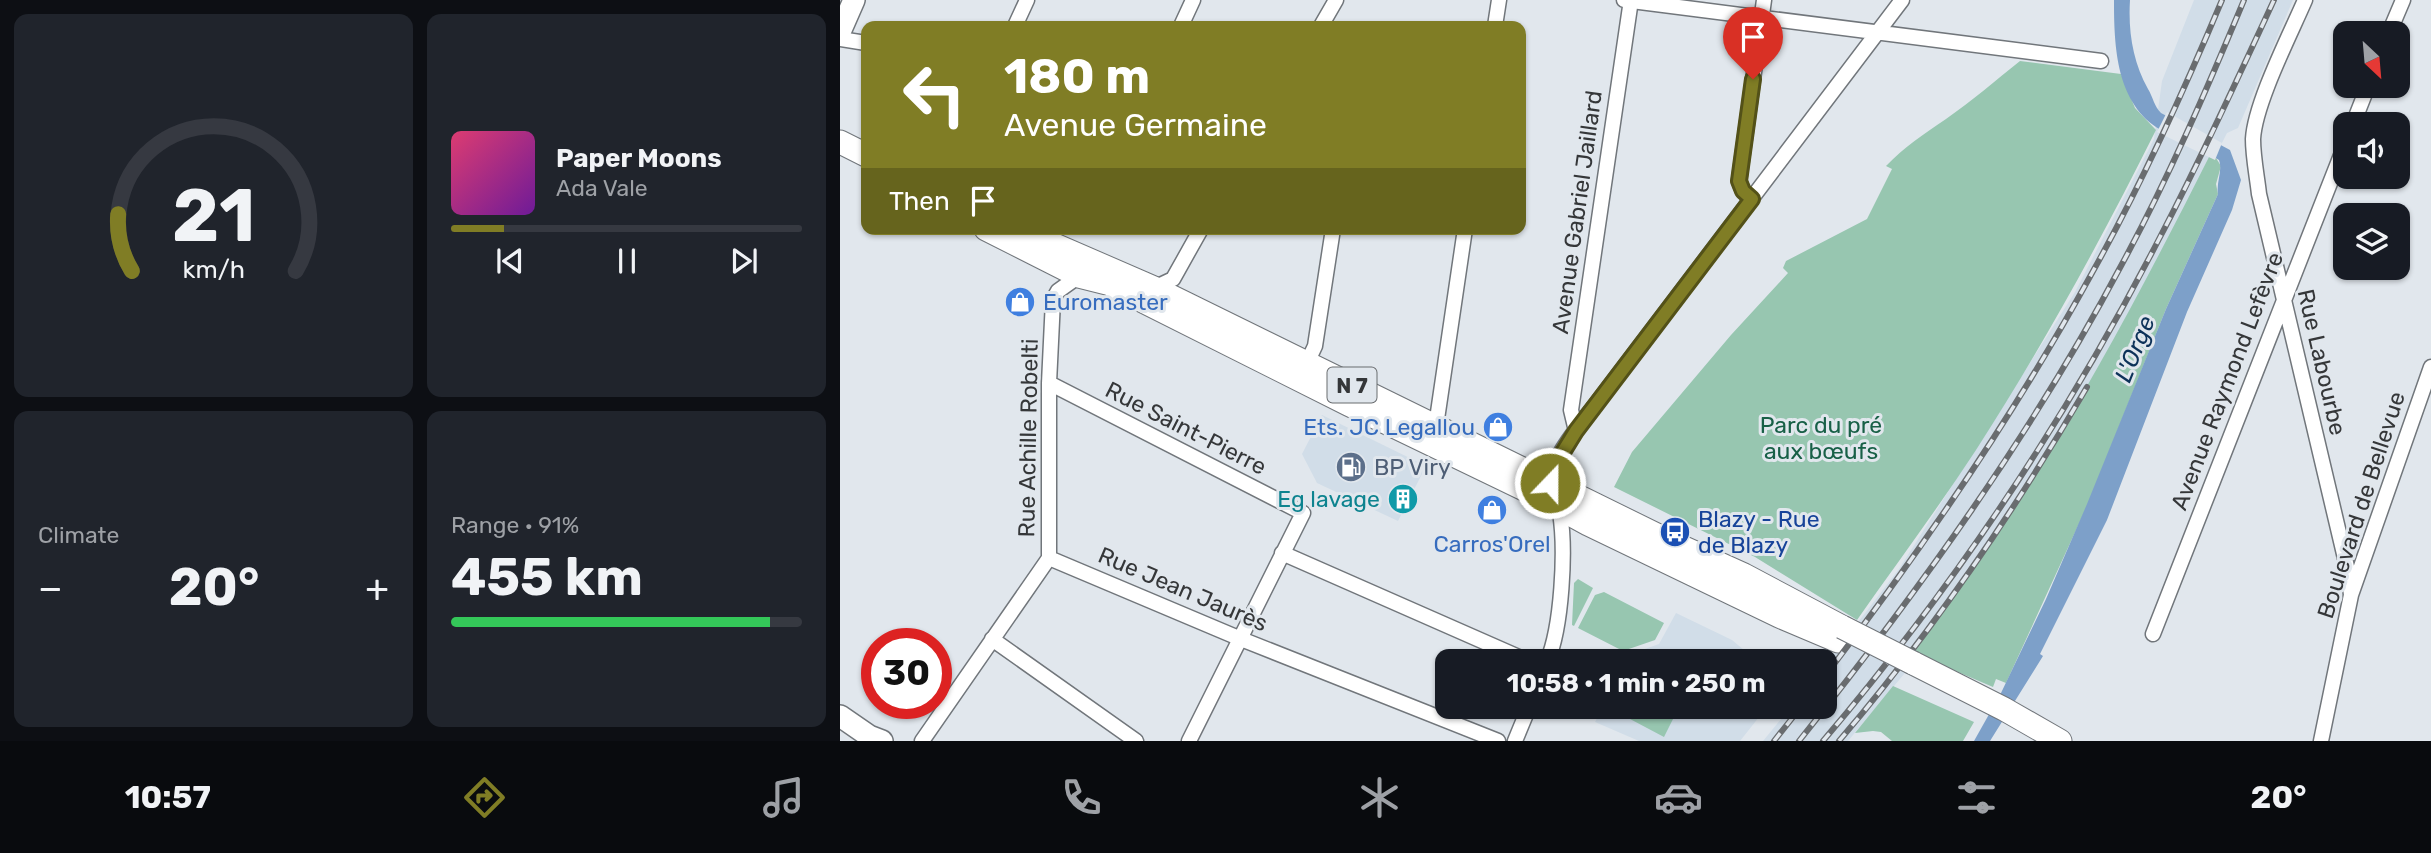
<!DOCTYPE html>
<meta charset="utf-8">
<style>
:root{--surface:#171b24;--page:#20242c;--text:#f1f3f6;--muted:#9ea1a6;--line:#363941;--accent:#807d25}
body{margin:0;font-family:Rubik,sans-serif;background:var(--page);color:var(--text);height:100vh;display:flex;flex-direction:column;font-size:26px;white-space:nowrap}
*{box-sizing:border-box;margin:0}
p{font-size:23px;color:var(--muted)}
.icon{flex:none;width:38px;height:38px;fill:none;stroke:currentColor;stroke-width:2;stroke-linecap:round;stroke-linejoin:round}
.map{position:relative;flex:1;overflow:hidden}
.panel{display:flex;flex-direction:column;gap:14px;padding:14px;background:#0d0f14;width:840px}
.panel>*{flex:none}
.hud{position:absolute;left:21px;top:21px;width:665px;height:214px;border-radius:14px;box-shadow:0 2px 5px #0004;background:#807d25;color:#fff;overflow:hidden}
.needle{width:46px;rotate:154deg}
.fabs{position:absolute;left:1493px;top:21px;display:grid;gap:14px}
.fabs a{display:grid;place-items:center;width:77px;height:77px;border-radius:14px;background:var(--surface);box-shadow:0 2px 5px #0004;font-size:35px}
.speed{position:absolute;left:21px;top:628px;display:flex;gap:14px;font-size:35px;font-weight:700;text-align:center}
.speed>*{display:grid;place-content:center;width:91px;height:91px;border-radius:50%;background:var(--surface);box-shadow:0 2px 5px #0004;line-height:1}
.speed .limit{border:10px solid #d22;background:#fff;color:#111}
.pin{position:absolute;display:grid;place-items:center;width:60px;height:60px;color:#fff;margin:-72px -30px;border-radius:50% 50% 50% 0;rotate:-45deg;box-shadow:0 0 7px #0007}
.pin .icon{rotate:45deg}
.me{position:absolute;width:77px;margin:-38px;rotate:22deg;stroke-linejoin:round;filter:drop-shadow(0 0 5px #0008)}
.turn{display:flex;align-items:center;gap:24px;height:147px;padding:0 28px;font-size:32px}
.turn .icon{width:91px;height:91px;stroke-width:2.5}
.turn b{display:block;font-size:49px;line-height:60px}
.then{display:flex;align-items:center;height:66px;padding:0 28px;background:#0003;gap:14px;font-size:26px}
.big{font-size:52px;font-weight:700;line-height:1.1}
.panel .card{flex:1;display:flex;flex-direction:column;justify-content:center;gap:10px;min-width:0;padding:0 24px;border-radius:14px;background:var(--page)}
.panel .dial{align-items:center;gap:0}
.dial svg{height:182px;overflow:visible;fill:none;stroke:var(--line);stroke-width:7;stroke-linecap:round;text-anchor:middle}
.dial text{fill:var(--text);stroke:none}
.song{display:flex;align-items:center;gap:21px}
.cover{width:84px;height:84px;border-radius:10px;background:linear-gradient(135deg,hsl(340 70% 55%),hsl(280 70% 35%))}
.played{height:7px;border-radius:4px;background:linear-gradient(90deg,var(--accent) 15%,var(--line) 15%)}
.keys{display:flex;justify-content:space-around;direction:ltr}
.heat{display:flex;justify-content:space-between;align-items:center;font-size:38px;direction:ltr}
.charge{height:10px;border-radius:5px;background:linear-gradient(90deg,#34c759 91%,var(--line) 0)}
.panel .tiles{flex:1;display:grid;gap:14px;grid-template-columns:repeat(2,1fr)}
.trip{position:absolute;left:595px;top:649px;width:402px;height:70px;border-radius:14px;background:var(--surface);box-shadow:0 2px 5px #0004;font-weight:700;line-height:70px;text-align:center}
.tab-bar{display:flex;height:112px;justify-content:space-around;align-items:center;background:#090b0e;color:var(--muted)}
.tab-bar .icon{width:49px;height:49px}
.tab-bar .selected{color:var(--accent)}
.tab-bar b{font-size:32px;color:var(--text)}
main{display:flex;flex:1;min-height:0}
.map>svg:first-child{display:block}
.built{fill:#d1dde8}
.green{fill:#97c6b0}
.water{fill:#7da0c9}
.pier{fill:#e1e7ed}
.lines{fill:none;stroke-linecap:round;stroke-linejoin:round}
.street-casing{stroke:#71767b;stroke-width:17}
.secondary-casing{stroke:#71767b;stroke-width:24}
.primary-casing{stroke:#71767b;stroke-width:25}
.street{stroke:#fff;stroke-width:14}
.secondary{stroke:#fff;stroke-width:21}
.primary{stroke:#fff;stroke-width:23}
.rail-casing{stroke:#696c6f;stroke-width:6}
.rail{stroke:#e1e7ed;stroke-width:3.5;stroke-dasharray:10;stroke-linecap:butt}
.primary-bridge-casing{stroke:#71767b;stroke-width:25;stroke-linecap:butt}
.primary-bridge{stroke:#fff;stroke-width:23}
.route-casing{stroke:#535118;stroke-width:18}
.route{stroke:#807d25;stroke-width:12}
.labels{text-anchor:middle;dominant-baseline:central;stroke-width:6;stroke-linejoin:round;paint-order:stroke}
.shield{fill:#e1e7ed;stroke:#696c6f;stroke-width:2}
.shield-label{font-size:21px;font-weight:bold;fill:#353739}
.street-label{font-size:23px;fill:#353739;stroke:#e1e7ed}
.shop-label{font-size:23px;fill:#366cbe;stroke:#e1e7ed;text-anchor:start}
.park-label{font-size:23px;fill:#186047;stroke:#e1e7ed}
.service-label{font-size:23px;fill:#4e5e75;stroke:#e1e7ed;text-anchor:start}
.culture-label{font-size:23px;fill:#0d838f;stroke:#e1e7ed;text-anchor:end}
.transit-label{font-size:23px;fill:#164399;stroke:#e1e7ed;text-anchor:start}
.water-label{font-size:24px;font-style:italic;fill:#0d3259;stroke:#e1e7ed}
</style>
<main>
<section class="panel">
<div class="tiles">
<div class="card dial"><svg viewBox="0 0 100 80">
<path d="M14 69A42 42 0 1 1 86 69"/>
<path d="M14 69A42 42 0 0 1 8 44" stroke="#807d25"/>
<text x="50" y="56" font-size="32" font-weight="700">21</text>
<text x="50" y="72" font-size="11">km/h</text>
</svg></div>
<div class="card">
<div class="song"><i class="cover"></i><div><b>Paper Moons</b><p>Ada Vale</p></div></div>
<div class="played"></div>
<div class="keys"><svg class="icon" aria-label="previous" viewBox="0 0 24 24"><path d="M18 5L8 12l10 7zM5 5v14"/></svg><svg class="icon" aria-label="pause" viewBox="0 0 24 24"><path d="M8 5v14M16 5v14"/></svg><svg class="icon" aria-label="next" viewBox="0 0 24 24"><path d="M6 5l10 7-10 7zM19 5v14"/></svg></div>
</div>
<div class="card"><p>Climate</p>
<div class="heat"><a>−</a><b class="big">20°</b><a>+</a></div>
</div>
<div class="card"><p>Range · 91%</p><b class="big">455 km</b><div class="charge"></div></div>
</div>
</section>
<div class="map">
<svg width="1591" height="741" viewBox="0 0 1591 741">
<rect width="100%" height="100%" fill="#e1e7ed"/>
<path class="built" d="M1354 0H1453L1398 128 1387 133 1284 337 1080 655 1008 741H923L951 707H985V665L1059 569 1235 292 1314 139 1322 81Z
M482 415 586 466 558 521 477 483 462 454Z
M836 613 892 640 917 661H784L788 655 819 644Z
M763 707H927L900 741H799L755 722Z"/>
<path class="green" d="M1180 61 1281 74 1295 108 1316 130C1261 240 1203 346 1136 450 1098 508 1057 563 1017 620L915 557 774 487 792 452 891 335 948 273 943 268 946 261 1027 219 1052 169 1046 166C1064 147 1084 134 1106 119 1132 101 1156 80 1180 61Z
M1369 157 1376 158 1381 166 1376 184 1378 194 1326 309 1248 504 1166 683 1156 679 1153 687 1071 652C1106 603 1143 555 1175 505 1247 393 1309 276 1369 157Z
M738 579 753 588 734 626 732 625 734 583Z
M764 592 824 623 815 640 783 651 738 628 755 595Z
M1053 686 1134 722 1123 741H1052L1041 732 1033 731 1015 733Z
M775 707H839L824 737 773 710Z"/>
<path class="water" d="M1274 0H1290C1288 32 1293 62 1308 89 1313 97 1314 106 1321 113L1390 150 1401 180 1392 210 1347 312 1267 520 1200 654 1203 656 1150 741H1134L1161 693 1206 599 1247 504 1326 309 1378 194C1376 182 1383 171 1379 160 1361 148 1340 141 1321 130 1276 104 1274 47 1274 0Z"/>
<path class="pier" d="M1327 112 1382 143 1375 160 1317 132Z"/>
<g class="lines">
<g class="street-casing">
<path id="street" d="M784 0 1261 61
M1465 0C1450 35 1415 103 1413 139 1413 157 1417 176 1419 194L1508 571 1511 595
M175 26 187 0
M341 26 353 0
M481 26 496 0
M655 26 659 0
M1549 33 1563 0
M0 39 26 43
M1513 124 1528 86
M912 199 903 191 899 181 924 0
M314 288 333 279 361 229
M467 363 475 346 493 229
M209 383 463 513 349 741
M596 426 625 229
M736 431 731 410 791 0
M442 553 690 662
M209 558 401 639 658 741
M1313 634 1505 145
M152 639 296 741
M707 662C722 627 726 550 720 513 719 503 710 492 710 482 710 458 745 419 759 400L1062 0
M82 741 209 558V383L213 300 218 291 239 276
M675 741 689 707
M1481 741 1511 595 1591 367"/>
</g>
<g class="secondary-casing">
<path id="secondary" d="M0 32 14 0
M0 716 29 736 42 741"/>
</g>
<g class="primary-casing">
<path id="primary" d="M0 142 26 155
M146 229 239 276 267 283
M178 229 314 288 833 543 904 575 1002 627
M273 286 508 404 686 490 748 524 939 616 998 641
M1073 663 1164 709 1220 741"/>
</g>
<use href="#street" class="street"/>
<use href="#secondary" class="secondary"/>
<use href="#primary" class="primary"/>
<g class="rail-casing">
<path id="rail" d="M985 676C1083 548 1175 414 1252 273 1301 185 1343 93 1382 0
M934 741 961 707
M959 741C1079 591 1192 434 1282 264 1328 179 1367 89 1404 0
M983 741C1113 588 1227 418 1319 239 1360 161 1397 80 1434 0
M999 741C1093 631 1174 512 1247 387"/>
</g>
<use href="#rail" class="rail"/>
<g class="primary-bridge-casing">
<path id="primary-bridge" d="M1002 627 1073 663"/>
</g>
<use href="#primary-bridge" class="primary-bridge"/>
</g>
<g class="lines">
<g class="route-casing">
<path id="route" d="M710 483 715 465 736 431 912 199 903 191 899 181 913 79"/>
</g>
<use href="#route" class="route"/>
</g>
<defs>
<g id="shop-disc" transform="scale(1.575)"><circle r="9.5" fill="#3f7fe0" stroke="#e1e7ed"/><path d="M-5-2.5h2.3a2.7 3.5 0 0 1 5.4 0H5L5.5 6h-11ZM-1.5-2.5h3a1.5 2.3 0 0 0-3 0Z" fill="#fff"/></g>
<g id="fuel-disc" transform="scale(1.575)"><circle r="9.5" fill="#5c6f8a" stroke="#e1e7ed"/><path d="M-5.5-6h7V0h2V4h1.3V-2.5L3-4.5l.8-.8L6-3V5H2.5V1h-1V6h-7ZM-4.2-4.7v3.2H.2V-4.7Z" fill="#fff"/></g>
<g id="building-disc" transform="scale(1.575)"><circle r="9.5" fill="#0f9aa8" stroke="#e1e7ed"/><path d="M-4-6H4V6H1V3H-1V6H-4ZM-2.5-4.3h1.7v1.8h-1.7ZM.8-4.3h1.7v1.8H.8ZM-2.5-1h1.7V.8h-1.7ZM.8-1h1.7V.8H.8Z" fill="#fff"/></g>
<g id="bus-disc" transform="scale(1.575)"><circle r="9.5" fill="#1a4fb4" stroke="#e1e7ed"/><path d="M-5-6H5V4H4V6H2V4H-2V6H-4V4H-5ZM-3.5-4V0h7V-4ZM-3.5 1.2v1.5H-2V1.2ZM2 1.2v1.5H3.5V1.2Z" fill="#fff"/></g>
</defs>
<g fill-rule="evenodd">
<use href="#shop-disc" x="180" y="302"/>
<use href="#shop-disc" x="658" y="427"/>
<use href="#fuel-disc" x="511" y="467"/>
<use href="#building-disc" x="563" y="499"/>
<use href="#shop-disc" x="652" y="510"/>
<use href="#bus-disc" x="835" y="532"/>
</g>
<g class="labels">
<rect class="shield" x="487.5" y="367.5" width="49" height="35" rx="5"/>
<g class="shield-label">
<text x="512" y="385">N 7</text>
</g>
<g class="street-label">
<text transform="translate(737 212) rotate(-82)">Avenue Gabriel Jaillard</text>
<text transform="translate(1482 362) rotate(77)">Rue Labourbe</text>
<text transform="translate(1387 381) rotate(-69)">Avenue Raymond Lefèvre</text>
<text transform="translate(346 428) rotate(27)">Rue Saint-Pierre</text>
<text transform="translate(188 438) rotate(-89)">Rue Achille Robelti</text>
<text transform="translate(1521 505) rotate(-72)">Boulevard de Bellevue</text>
<text transform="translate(343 589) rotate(23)">Rue Jean Jaurès</text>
</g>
<g class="shop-label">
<text x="203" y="302">Euromaster</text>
<text x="635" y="427" text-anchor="end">Ets. JC Legallou</text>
<text x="652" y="544" text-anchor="middle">Carros'Orel</text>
</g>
<g class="park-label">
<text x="981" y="425">Parc du pré<tspan x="981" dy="26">aux bœufs</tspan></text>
</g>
<g class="service-label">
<text x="534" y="467">BP Viry</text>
</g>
<g class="culture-label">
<text x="540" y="499">Eg lavage</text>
</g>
<g class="transit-label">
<text x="858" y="519">Blazy - Rue<tspan x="858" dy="26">de Blazy</tspan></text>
</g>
<g class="water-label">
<text transform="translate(1295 349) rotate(-68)">L'Orge</text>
</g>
</g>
</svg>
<div class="fabs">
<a><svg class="needle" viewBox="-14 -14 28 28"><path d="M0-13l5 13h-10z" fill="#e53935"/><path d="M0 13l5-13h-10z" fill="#9ea1a6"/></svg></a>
<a><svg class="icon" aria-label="sound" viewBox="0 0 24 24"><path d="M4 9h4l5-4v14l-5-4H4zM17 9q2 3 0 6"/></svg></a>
<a><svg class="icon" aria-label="layers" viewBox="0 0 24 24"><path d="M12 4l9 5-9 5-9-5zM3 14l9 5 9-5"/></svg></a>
</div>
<div class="speed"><div class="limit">30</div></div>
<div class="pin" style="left:913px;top:79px;background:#d93025"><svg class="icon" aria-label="arrive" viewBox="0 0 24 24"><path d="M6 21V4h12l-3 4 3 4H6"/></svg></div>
<svg class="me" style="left:710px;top:483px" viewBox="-20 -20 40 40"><circle r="17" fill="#807d25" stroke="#fff" stroke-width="3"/><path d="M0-11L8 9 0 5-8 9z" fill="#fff"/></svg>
<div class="trip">10:58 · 1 min · 250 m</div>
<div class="hud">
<div class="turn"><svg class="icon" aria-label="left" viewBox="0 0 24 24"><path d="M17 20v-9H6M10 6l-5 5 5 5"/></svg><div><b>180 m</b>Avenue Germaine</div></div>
<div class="then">Then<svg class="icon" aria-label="arrive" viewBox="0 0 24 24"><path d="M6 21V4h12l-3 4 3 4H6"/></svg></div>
</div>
</div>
</main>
<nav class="tab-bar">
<b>10:57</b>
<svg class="icon selected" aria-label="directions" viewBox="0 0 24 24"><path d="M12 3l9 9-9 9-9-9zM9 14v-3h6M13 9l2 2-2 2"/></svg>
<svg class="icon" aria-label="music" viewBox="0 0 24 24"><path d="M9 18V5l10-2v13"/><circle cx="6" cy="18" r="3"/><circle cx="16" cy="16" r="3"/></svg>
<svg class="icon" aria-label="phone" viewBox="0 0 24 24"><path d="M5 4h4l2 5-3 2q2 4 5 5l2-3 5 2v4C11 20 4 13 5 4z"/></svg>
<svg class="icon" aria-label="climate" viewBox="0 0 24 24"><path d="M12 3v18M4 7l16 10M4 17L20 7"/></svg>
<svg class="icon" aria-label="car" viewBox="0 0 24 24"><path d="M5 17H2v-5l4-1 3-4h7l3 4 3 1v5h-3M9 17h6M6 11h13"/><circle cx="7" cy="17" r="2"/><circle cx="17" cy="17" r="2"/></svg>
<svg class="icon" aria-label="filters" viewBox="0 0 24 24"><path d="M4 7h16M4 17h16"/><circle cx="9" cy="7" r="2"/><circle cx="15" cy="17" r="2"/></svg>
<b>20°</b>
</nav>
